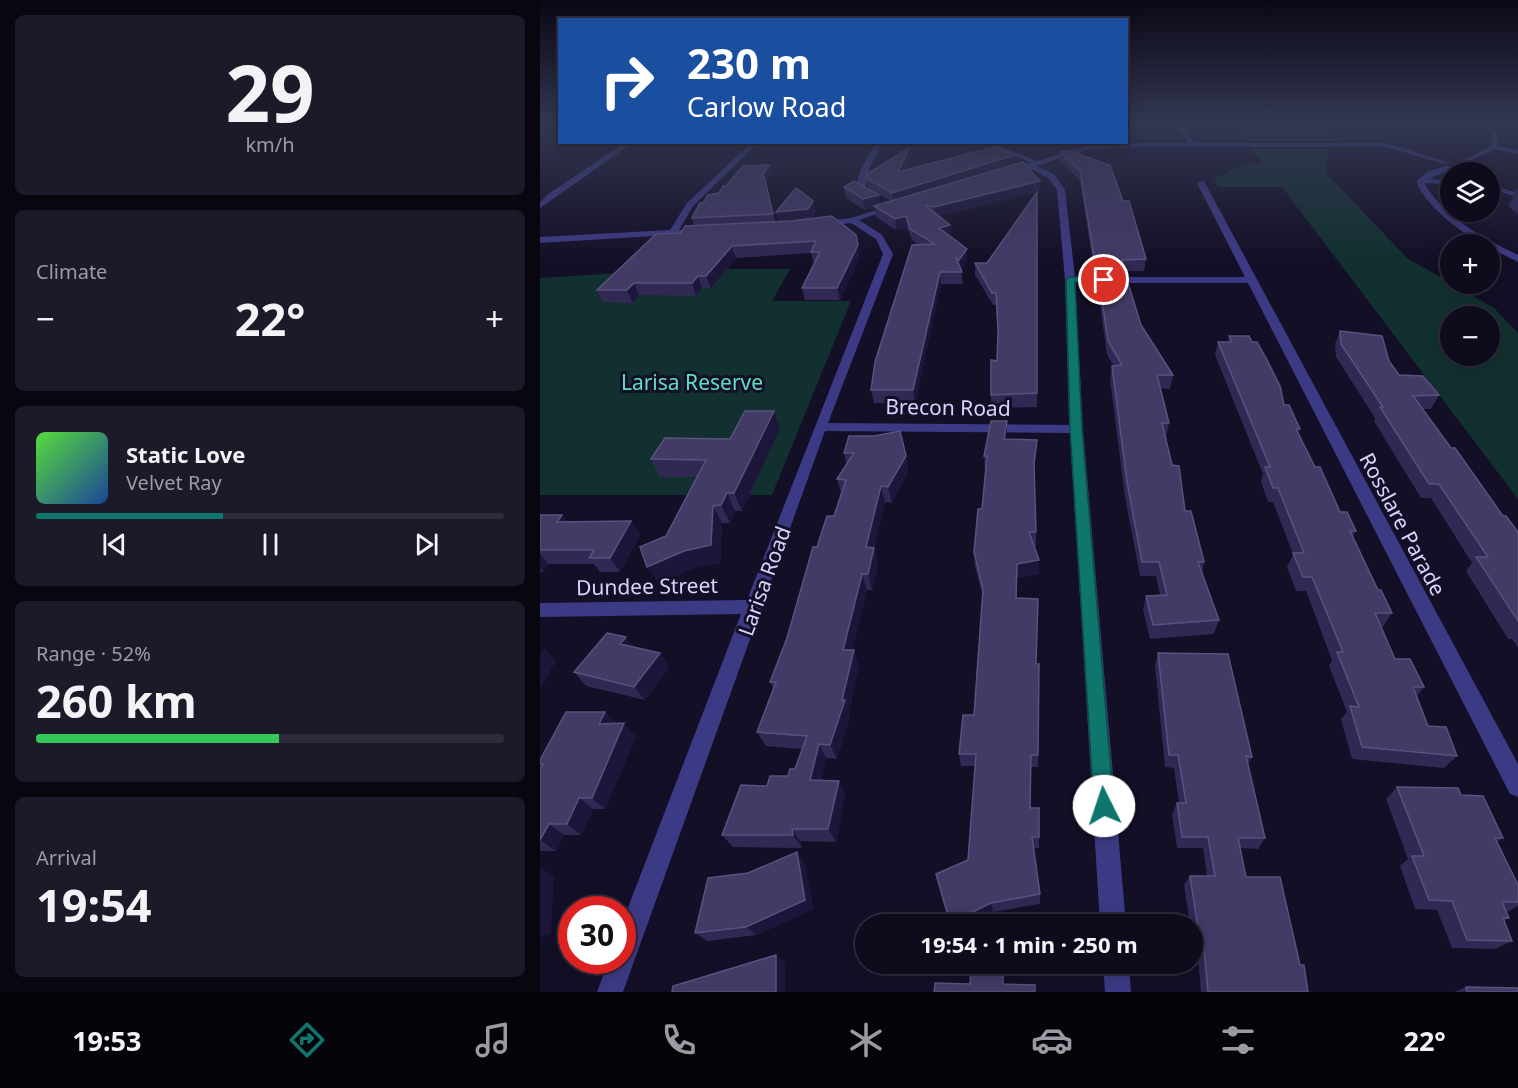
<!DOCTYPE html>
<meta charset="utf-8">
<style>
:root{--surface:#0e0b1c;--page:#1c1929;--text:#f1f3f6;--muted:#9b9ba3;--line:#2e2b3b;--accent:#0f766e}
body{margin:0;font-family:"Noto Sans",sans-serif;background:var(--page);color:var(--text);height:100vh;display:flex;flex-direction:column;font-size:22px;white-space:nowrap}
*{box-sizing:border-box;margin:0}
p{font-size:20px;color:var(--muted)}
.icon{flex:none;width:33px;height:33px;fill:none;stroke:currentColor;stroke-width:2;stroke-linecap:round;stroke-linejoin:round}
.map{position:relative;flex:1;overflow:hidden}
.sheet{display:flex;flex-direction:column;gap:15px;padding:15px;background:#08060f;width:540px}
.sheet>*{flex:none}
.top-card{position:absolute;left:18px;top:18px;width:570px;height:126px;border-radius:0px;box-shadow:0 3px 15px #0003,0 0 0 2px var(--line);background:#1a4fa0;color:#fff;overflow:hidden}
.buttons{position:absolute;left:900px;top:162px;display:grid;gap:12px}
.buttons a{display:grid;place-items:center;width:60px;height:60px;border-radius:50%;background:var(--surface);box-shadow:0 3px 15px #0003,0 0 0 2px var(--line);font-size:30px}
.speed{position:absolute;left:18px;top:896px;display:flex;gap:12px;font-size:30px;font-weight:700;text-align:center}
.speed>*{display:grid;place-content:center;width:78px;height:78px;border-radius:50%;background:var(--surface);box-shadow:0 3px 15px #0003,0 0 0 2px var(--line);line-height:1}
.speed .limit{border:9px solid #d22;background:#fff;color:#111}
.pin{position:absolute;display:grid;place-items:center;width:51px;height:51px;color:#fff;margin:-26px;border:3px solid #fff;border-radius:50%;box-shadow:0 2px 6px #0007}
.me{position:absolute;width:66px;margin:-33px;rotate:356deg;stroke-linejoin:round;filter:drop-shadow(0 0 4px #0008)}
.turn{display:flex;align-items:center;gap:21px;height:126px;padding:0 30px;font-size:27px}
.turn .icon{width:78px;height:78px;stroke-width:2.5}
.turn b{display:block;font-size:42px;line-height:51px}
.big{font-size:45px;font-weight:700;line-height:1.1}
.sheet .tile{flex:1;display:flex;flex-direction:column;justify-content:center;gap:9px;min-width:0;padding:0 21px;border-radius:9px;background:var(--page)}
.sheet .dial{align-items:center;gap:0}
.dial b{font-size:78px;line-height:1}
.song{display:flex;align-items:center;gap:18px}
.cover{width:72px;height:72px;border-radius:9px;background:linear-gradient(135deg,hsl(110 70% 55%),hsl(220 70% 35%))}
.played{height:6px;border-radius:3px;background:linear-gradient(90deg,var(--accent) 40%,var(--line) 40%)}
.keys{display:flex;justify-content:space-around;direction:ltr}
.heat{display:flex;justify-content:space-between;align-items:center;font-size:33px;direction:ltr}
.charge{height:9px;border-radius:4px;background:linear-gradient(90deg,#34c759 52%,var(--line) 0)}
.trip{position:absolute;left:315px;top:914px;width:348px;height:60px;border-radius:30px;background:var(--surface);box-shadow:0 3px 15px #0003,0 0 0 2px var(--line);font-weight:700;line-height:60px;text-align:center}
.dock{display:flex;height:96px;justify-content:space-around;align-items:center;background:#06040b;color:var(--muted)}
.dock .icon{width:42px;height:42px}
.dock .selected{color:var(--accent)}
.dock b{font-size:27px;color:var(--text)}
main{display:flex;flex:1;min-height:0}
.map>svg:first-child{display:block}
.green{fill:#12302f;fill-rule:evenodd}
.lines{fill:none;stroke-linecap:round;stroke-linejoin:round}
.minor{fill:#3d3a85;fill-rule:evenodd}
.wall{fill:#312854}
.shaded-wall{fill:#1d163a}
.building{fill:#433a66;stroke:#5a527e;stroke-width:1.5}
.route{fill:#0f766e;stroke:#0a4d48;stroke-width:1.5}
.labels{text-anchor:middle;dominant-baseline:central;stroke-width:6;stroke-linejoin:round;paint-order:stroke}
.park-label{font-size:21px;fill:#5fe0c0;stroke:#130f26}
.street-label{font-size:21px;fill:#d9d4ff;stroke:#130f26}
</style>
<main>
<section class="sheet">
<div class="tile dial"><b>29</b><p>km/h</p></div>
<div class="tile"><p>Climate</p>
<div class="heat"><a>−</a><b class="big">22°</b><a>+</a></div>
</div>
<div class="tile">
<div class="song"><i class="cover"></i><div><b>Static Love</b><p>Velvet Ray</p></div></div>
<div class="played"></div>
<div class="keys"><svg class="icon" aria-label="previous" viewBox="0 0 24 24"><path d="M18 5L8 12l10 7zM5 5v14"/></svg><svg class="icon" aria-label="pause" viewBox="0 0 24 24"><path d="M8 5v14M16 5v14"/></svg><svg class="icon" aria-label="next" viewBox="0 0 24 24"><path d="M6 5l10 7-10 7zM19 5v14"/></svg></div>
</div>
<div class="tile"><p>Range · 52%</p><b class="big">260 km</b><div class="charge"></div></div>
<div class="tile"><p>Arrival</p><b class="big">19:54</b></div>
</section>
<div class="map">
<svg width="978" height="992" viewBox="0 0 978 992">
<rect width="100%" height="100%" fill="#130f26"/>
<path class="green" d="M690 121H760L765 127H786L802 141H705Z
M711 149H788L786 173 867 258 954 308 978 333V499L742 187H678L674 179 706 164 723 163ZM910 316H950V356H910Z
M143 269H250L232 301H311L232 495H0V278Z"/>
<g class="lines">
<path class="minor" d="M4 121H12L0 127V123Z
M635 121H641L654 143H846L910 163 904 164 846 147H581L548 150 496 166 514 174 525 190 535 277H705L657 183 664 181 978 764V797L970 794 708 283H535L543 429 586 924H560L530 433 285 431 83 992H57L69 960H82V923L201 614 0 617V603L207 600 343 254 336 239 311 223 280 227 276 224 277 222 311 218 353 205 357 207 319 220 342 235 353 254 288 423 529 425 525 280 517 190 508 178 489 168 465 174V170L490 162 449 145 454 144 497 161 547 146 581 143H648Z
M938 121H945L958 133 957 146 978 150V154L955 149 924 164H920V162L951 146 953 134Z
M86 142H94L0 208V202L8 194Z
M212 142H219L153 206 139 230 160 228 163 229V233L0 243V237L130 230 147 203Z
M336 142H343L329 169 325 188 337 197 333 199 318 191 317 181 321 169Z
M908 165 911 169 889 179 910 180V184L884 183C905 218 943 238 978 255V262L950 248V244C931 244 879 200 877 181L887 172Z
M950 185 978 193V197L950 189Z
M563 963H589L591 992H565Z"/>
</g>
<path class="wall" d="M520 152 583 201 606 259 604 271H582V273L601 325 633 375 630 389 620 388 629 423 626 437H625L632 465 645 511 664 562 662 572 679 620 674 634 610 639 603 610 606 596 620 595 616 576H600L585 497 570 379 572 366 573 365 567 354 557 285V275H555L540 181 520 161Z
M370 156 364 171 475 164 435 177 500 191 399 216 410 225 411 237H410L427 261 421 270 423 284H401L375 403H334L331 390 378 245 372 240 367 227 356 230 336 217 335 208 325 210 306 198 304 187 339 195 340 205 351 201 327 187 326 178Z
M231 173 226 182 235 222H239L273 201 276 212 271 219 320 257 300 300H265L262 288 274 264 271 253 196 258 171 288H162L156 296 99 295 93 303 63 302 57 290 141 233 154 226 152 218 163 203 179 193 186 186Z
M978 189V214L968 206 976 190Z
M497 192V407L451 408V395L457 361 458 334 456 305H453L435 275V263H447Z
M800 331 849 361 859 375 899 395 891 409H883L911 448 963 516 978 532V648L972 639H968L926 571 932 563 891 498H881L834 421 835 418 796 357 795 344Z
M689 336 744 405 760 429 758 434 775 467 800 512 816 531 813 536 838 590 852 613 843 627H841L855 659 884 687 877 696 888 726 917 756 904 768 812 759 801 719 807 712 789 666 792 660 766 591H756L747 567 753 554 733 502H728L721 481 723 474 675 355 678 342H688Z
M240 428 202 511H195L190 523H182L180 563 154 568 119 584 126 536 157 477H120L111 459 190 439Z
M467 435V439L497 440 496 454 494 474 496 532V547H494L499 574 477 578V598L496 664H499L498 767H491V808L499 837V848H494L500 894V904L453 912 428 924H410L396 874 428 860 435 766H421L419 754 434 715 443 597 435 567 434 552 442 509 446 470H445L444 456Z
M304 453 366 456 368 472 352 503 345 502 334 548 338 564 332 590H327L312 650H314L319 666 309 711 310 715 297 759 286 758 281 781H299L305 794 296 842 260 841 262 848 193 847 182 835 227 786 248 776 255 769 262 749 226 746 217 732 234 690 230 682 247 638 277 547 294 516 301 493 297 479 306 464Z
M0 515 27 522 91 521 100 535 80 572H60L54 564H8L3 572H0Z
M94 647 120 653 129 667 105 700 46 686 34 672Z
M618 653 712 757 708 764 725 838 718 849 700 848 706 877 760 965 768 992H661L657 943H653L652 924H650L644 885 650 876H667L663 848H637L632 814 637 803H639L634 768 625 767 615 666Z
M65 712 76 723 96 736 65 809H53L41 835H24L16 851H0V769L1 767 0 765V760Z
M857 787 921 795 963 838 957 842 978 885V906L969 911H966L969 918 964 921 972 941 955 949 912 948 897 910 875 909 860 866 868 859 846 799Z
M264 862 273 909 216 935 167 941 155 933 208 873Z
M926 987 978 992H914Z"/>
<path class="shaded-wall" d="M369 148 370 156 359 181 358 172Z
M475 155V164L353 203 352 193Z
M229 165 231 173 226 182 235 223 225 183 221 177Z
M500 181V191L395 217 394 207Z
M339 195 340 206H334V208L325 210 323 199Z
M273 201 276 212 270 220 239 223 236 212Z
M366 216 367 227 356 230 355 219Z
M410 225 411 237 400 239 399 228Z
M316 235 320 257 300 300 297 288Z
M192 246 196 258 171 288 166 276Z
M427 249V261L420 272 419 260Z
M400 272 401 284 375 403 373 390Z
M158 276 162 288 156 296 152 283Z
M94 283 99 295 93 303 87 290Z
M234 411 240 428 202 511 194 493Z
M467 421V435L465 453 464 439Z
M497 440 496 454 494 477V463Z
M366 456 368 472 352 503 348 487Z
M341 486 345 502 330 564 326 547Z
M187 493 195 511 190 523 181 505Z
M173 506 182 523 180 563 154 568 119 584 107 567Z
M22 515 32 529 17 522Z
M91 521 100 535 80 572 70 558Z
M334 548 338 564 332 590 328 574Z
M0 554 8 564 3 572 0 569Z
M499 560V574L477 578V564Z
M322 574 327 590 309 665 303 650Z
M86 637 97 650 80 644Z
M4 648 16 661 0 689V653Z
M314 650 319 666 309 711 310 715 297 759 290 745Z
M120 653 129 667 105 700 94 687Z
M65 712 77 724H59Z
M84 723 96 736 65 809 52 798Z
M279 744 286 758 278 794 270 780Z
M299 781 305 794 296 842 288 829Z
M39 798 53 809 41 835 27 824Z
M9 824 24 835 16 851 0 840Z
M252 829 260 841 262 848 253 835Z
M257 852 264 862 273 909 216 935 206 927Z
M0 868 14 876 11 933 0 938Z
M451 903 453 912 428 924H410V923Z
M236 955 245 962V992H236Z"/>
<path class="building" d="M454 147 475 155 352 193 326 178 327 174 369 148 358 172Z
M526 150 570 165 583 201H589L606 259 582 260 583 263H555L540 171 520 152Z
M483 162 500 181 394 207 385 205 410 225 399 228 427 249 419 260 416 258 422 272H400L373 390H331L335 362 372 245 395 244 370 229 366 216 355 219 334 206Z
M229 165 221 177 224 176 233 214 152 218 160 203H163L168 195 179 193 183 186H186L203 166Z
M314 181 339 195 323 199 304 187Z
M256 188 273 201 268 209 236 212Z
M497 192V393L451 395V360L457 361 458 331 456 293H452L435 263H447Z
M292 216 316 235 318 245 297 288H262L280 252H271L276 241 192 246 166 276H158L152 283H94L87 290H57L116 234 141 233 145 226 251 221Z
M558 273H585L601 325 633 375H617L629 423H622L632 465 639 466 645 511H651L664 562H658L679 620 613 625 606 596 627 595 619 562H602L587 482 572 366 582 365 568 341Z
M800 331 842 336 849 361 859 375 883 376 899 395 873 396 911 448H915L963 516H966L978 532V621L936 557H948L899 484H889L840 407H843L801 344Z
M689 336H709L712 342H717L726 358 740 386 744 405H749L760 429H756L775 467H780L800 512H807L816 531H810L838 590H841L852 613H835L855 659H870L884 687H873L888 726 906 727 917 756 822 747 810 706 819 707 797 652H803L772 577H763L753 553H764L738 488H733L725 467H730L678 342H692Z
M205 411H234L194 493H187L181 505 173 506 171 545 144 551 107 567 100 547 126 536 166 460 111 459 125 438 190 439Z
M451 421H467L464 439 497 440 494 463 496 532H489L499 560 477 564 476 598 498 599 496 664H499L498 755H491L490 808H499V837H492L500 894 451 903 410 923 396 874 428 860 436 754H419L423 715H434L443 589 434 552 438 509H442L447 456H444Z
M360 431 366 456 348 487 341 486 326 547 334 548 328 574H322L303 650H314L302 700H305L290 745 279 744 270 780 299 781 288 829H252L253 835H182L201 785 227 786 230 776H248L250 769H255L267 736 217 732 236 682H230L247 638 273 547H277L287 516H294L306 480 297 479 314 453H304L309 436H334Z
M0 515H22L17 522 91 521 70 558H49L54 550H0Z
M67 633 86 637 80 644 120 653 94 687 34 672Z
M618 653 688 654 712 757 706 756 725 838H698L706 877H740L760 965H764L768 992H668L663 935H659L650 876H675L668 837H642L637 803H646L638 755H629Z
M26 712H65L59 724 84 723 52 798H39L27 824H9L0 840V769L3 764H0V760Z
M857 787 918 788 921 795 943 796 963 838H955L978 885V902H962L969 918H963L972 941 927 940 912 901 889 900 872 856H884Z
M257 852 265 900 206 927 155 933 168 878 208 873Z
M236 955V992H132L133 986Z
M431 969 463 970V984L495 985V992H394L395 983 430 984Z
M926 987 978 988V992H927Z"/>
<linearGradient id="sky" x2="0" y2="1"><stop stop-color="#0a0815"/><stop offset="0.47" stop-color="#333752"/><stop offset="1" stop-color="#333752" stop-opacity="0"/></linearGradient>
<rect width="978" height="260" fill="url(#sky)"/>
<path class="route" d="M564 277 567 278V282H535L542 429 574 806 571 813 564 816 557 813 554 806 530 429 526 280 530 277Z"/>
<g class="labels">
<g class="park-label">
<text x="152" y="382">Larisa Reserve</text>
</g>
<g class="street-label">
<text transform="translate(408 407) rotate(1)">Brecon Road</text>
<text transform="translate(863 524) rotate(62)">Rosslare Parade</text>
<text transform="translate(224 581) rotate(-70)">Larisa Road</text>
<text transform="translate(107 586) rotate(-1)">Dundee Street</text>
</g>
</g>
</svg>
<div class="buttons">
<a><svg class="icon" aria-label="layers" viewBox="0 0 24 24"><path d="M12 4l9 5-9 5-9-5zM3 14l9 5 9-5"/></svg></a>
<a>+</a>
<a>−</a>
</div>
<div class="speed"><div class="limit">30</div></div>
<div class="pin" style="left:564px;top:280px;background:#d93025"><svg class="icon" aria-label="arrive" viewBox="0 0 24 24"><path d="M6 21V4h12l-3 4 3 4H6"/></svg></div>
<svg class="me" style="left:564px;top:806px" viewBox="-20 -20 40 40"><circle r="19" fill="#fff"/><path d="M0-13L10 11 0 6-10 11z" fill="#0f766e"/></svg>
<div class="trip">19:54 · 1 min · 250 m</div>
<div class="top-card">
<div class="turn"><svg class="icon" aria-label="right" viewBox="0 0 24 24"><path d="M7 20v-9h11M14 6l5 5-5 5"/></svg><div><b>230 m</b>Carlow Road</div></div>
</div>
</div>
</main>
<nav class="dock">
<b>19:53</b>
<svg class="icon selected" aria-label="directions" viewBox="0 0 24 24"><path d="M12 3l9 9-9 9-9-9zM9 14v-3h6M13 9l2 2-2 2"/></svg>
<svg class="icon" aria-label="music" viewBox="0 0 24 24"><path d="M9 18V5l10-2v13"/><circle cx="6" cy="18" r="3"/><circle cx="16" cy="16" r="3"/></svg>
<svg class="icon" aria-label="phone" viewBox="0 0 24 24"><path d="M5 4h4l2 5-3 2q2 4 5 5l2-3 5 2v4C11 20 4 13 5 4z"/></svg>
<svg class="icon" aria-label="climate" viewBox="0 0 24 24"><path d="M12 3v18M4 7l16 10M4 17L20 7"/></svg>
<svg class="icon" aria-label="car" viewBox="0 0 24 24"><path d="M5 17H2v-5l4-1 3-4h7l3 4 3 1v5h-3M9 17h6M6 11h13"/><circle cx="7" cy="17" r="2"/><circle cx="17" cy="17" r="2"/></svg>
<svg class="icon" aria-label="filters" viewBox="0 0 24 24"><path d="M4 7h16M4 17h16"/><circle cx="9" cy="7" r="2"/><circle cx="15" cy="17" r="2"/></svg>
<b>22°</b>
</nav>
